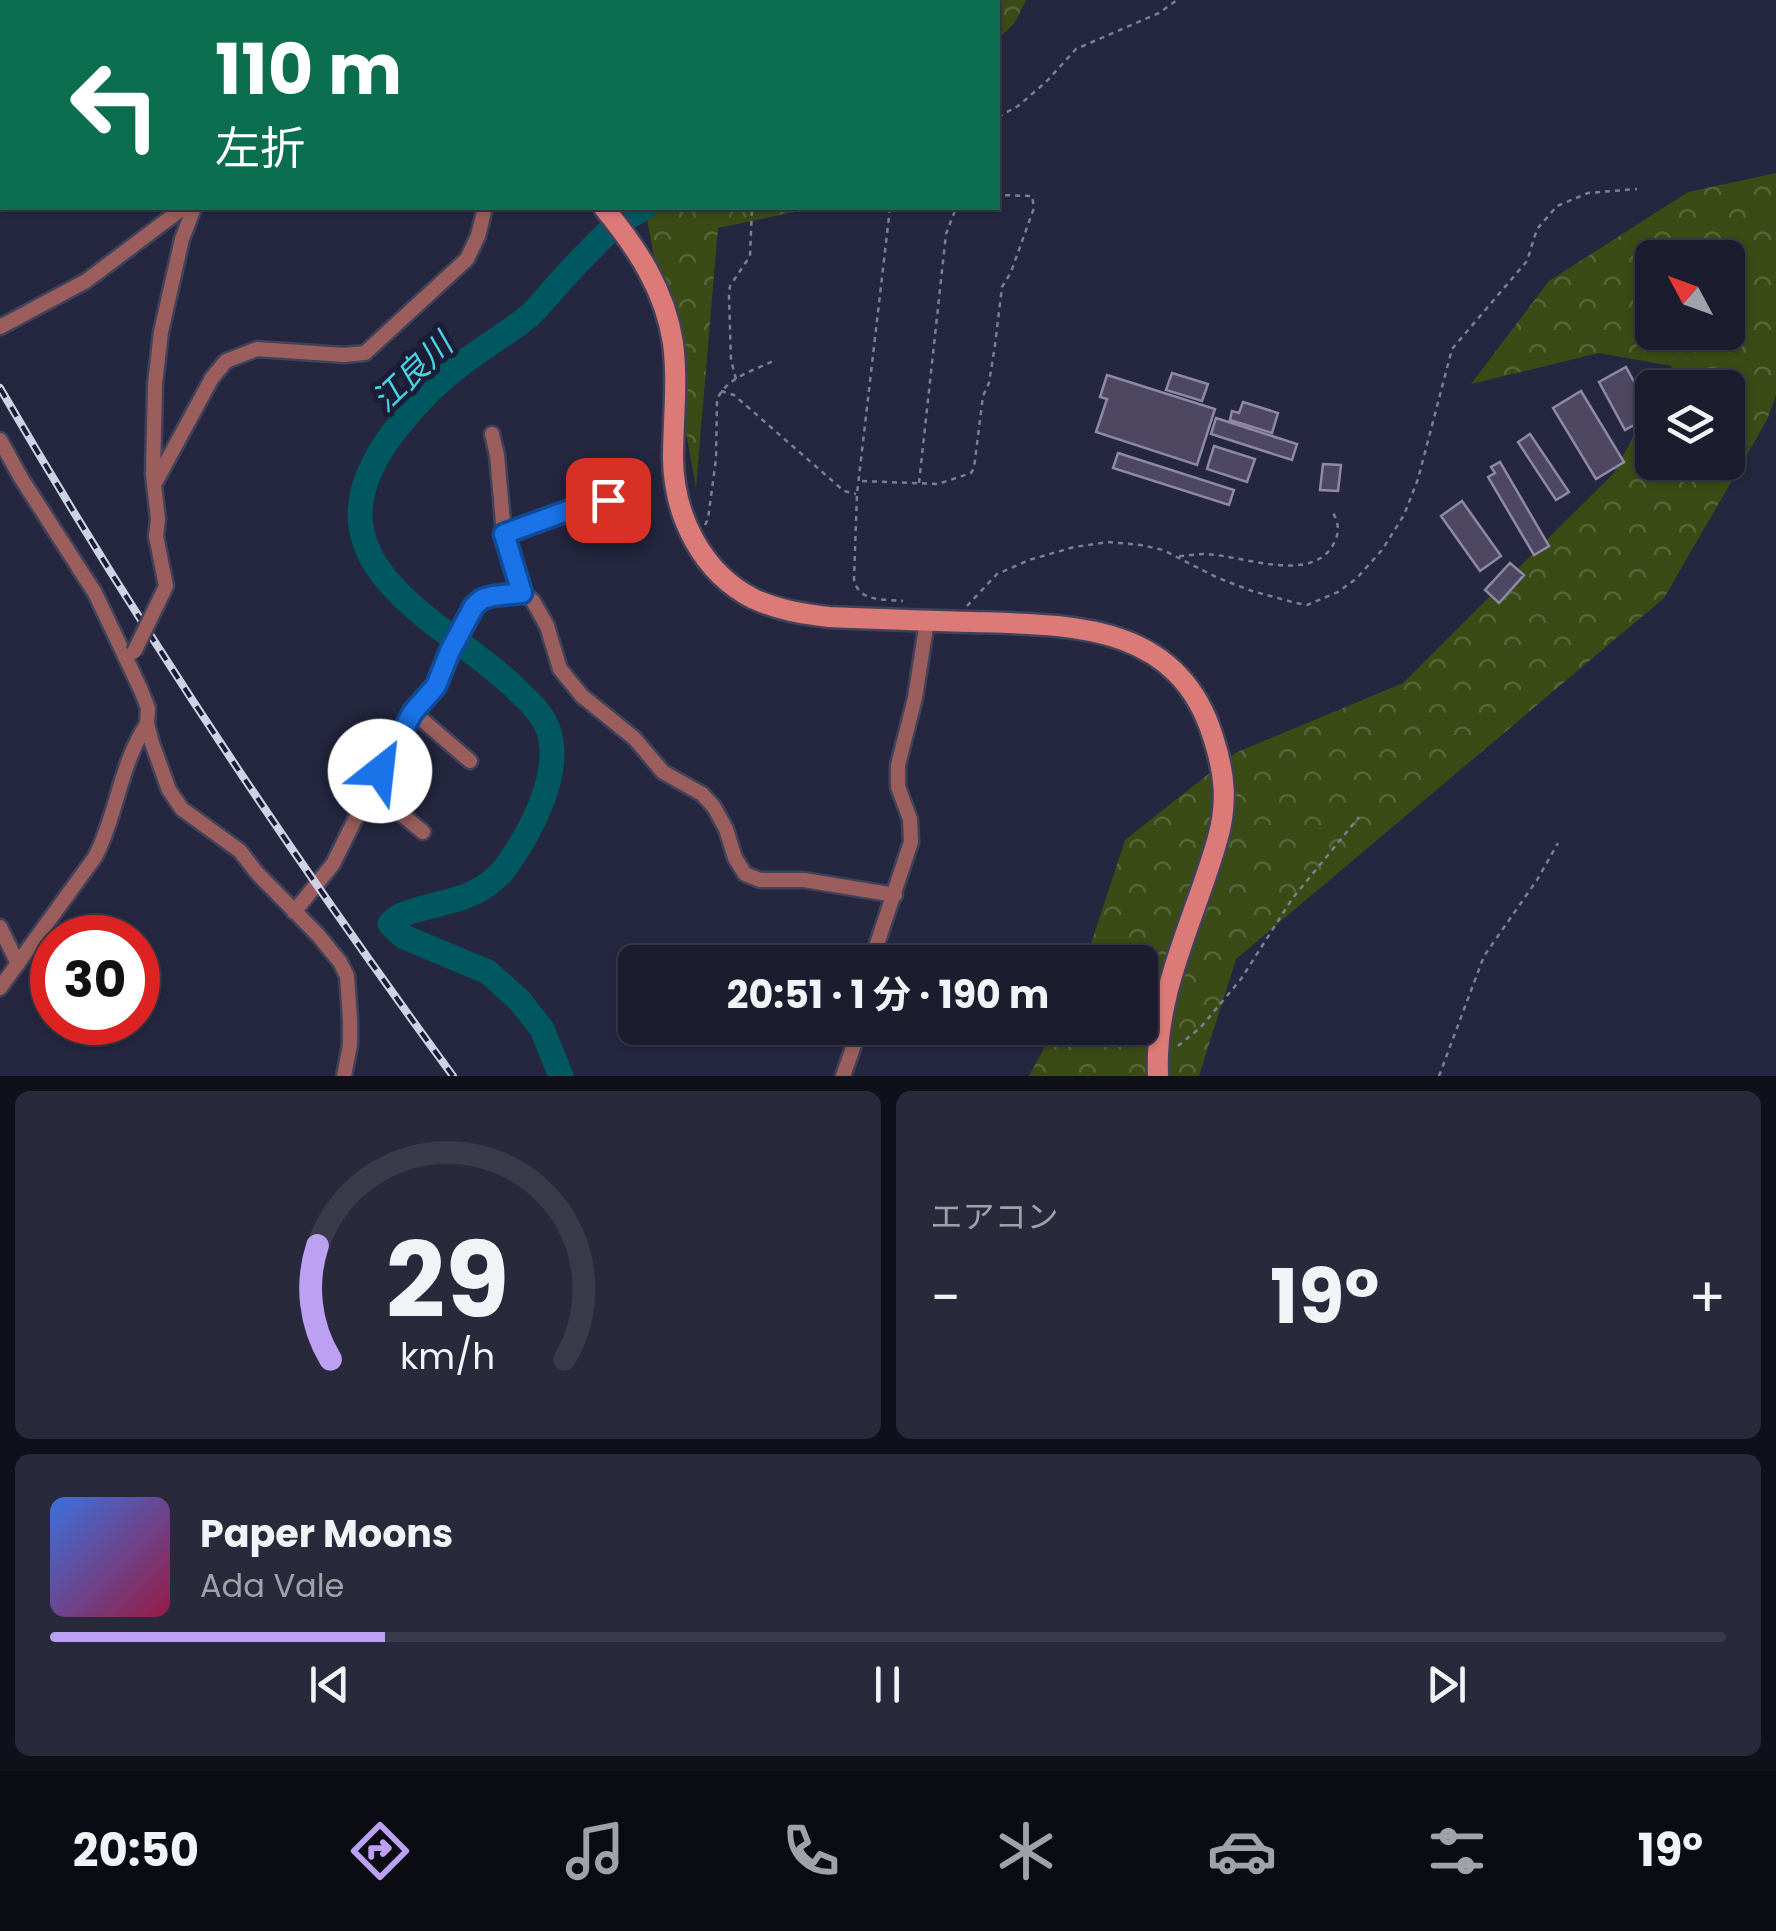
<!DOCTYPE html>
<html lang="ja">
<meta charset="utf-8">
<style>
:root{--surface:#1b1d2f;--page:#282a3b;--text:#f1f3f6;--muted:#a0a2aa;--line:#393b4b;--accent:#bca0f2}
body{margin:0;font-family:Poppins,"Noto Sans JP",sans-serif;background:var(--page);color:var(--text);height:100vh;display:flex;flex-direction:column;font-size:38px;white-space:nowrap}
*{box-sizing:border-box;margin:0}
p{font-size:32px;color:var(--muted)}
.icon{flex:none;width:55px;height:55px;fill:none;stroke:currentColor;stroke-width:2;stroke-linecap:round;stroke-linejoin:round}
.map{position:relative;height:1076px;overflow:hidden}
.drawer{display:flex;flex-direction:column;gap:15px;padding:15px;background:#0f101a;flex:1}
.drawer>*{flex:none}
.top-card{position:absolute;left:0px;top:0px;width:1000px;height:210px;box-shadow:0 2px 8px #0004,0 0 0 2px var(--line);background:#0b6e4f;color:#fff;overflow:hidden}
.needle{width:65px;rotate:311deg}
.controls{position:absolute;left:1635px;top:240px;display:grid;gap:20px}
.controls a{display:grid;place-items:center;width:110px;height:110px;border-radius:15px;background:var(--surface);box-shadow:0 2px 8px #0004,0 0 0 2px var(--line);font-size:50px}
.speed{position:absolute;left:30px;top:915px;display:flex;gap:20px;font-size:50px;font-weight:700;text-align:center}
.speed>*{display:grid;place-content:center;width:130px;height:130px;border-radius:50%;background:var(--surface);box-shadow:0 2px 8px #0004,0 0 0 2px var(--line);line-height:1}
.speed .limit{border:15px solid #d22;background:#fff;color:#111}
.pin{position:absolute;display:grid;place-items:center;width:85px;height:85px;color:#fff;margin:-42px;border-radius:20px;box-shadow:0 5px 15px #0006}
.me{position:absolute;width:110px;margin:-55px;rotate:29deg;stroke-linejoin:round;filter:drop-shadow(0 0 8px #0008)}
.turn{display:flex;align-items:center;gap:35px;height:210px;padding:0 50px;font-size:45px}
.turn .icon{width:130px;height:130px;stroke-width:2.5}
.turn b{display:block;font-size:70px;line-height:85px}
.big{font-size:75px;font-weight:700;line-height:1.1}
.drawer .widget{flex:1;display:flex;flex-direction:column;justify-content:center;gap:15px;min-width:0;padding:0 35px;border-radius:15px;background:var(--page)}
.drawer .dial{align-items:center;gap:0}
.dial svg{height:260px;overflow:visible;fill:none;stroke:var(--line);stroke-width:7;stroke-linecap:round;text-anchor:middle}
.dial text{fill:var(--text);stroke:none}
.song{display:flex;align-items:center;gap:30px}
.cover{width:120px;height:120px;border-radius:15px;background:linear-gradient(135deg,hsl(220 70% 55%),hsl(340 70% 35%))}
.played{height:10px;border-radius:5px;background:linear-gradient(90deg,var(--accent) 20%,var(--line) 20%)}
.keys{display:flex;justify-content:space-around;direction:ltr}
.heat{display:flex;justify-content:space-between;align-items:center;font-size:55px;direction:ltr}
.drawer .tiles{flex:1;display:grid;gap:15px;grid-template-columns:1fr 1fr}
.widget:last-child{grid-column:span 2}
.trip{position:absolute;left:618px;top:945px;width:540px;height:100px;border-radius:15px;background:var(--surface);box-shadow:0 2px 8px #0004,0 0 0 2px var(--line);font-weight:700;line-height:100px;text-align:center}
.tab-bar{display:flex;height:160px;justify-content:space-around;align-items:center;background:#0b0c13;color:var(--muted)}
.tab-bar .icon{width:70px;height:70px}
.tab-bar .selected{color:var(--accent)}
.tab-bar b{font-size:45px;color:var(--text)}
.map>svg:first-child{display:block}
.forest{fill:url(#forest-crowns);fill-rule:evenodd}
.lines{fill:none;stroke-linecap:round;stroke-linejoin:round}
.river{stroke:#01575f;stroke-width:25}
.building{fill:#4e4762;stroke:#8f88a6;stroke-width:2.5}
.street-casing{stroke:#3f4259;stroke-width:19}
.secondary-casing{stroke:#3f4259;stroke-width:25}
.path{stroke:#7c7f94;stroke-width:2.5;stroke-dasharray:5 5;stroke-linecap:butt}
.street{stroke:#9b5e5c;stroke-width:14}
.secondary{stroke:#dc7a78;stroke-width:20}
.rail-casing{stroke:#cfd2e4;stroke-width:8}
.rail{stroke:#1a1d35;stroke-width:4;stroke-dasharray:11;stroke-linecap:butt}
.street-bridge-casing{stroke:#3f4259;stroke-width:19;stroke-linecap:butt}
.street-bridge{stroke:#9b5e5c;stroke-width:14}
.route-casing{stroke:#114b97;stroke-width:25}
.route{stroke:#1a73e8;stroke-width:18}
.labels{text-anchor:middle;dominant-baseline:central;stroke-width:10;stroke-linejoin:round;paint-order:stroke}
.water-label{font-size:32px;font-style:italic;fill:#47d4e3;stroke:#1a1d35}
</style>
<div class="map">
<svg width="1776" height="1076" viewBox="0 0 1776 1076">
<defs>
<pattern id="forest-crowns" width="20" height="18" patternUnits="userSpaceOnUse" patternTransform="scale(2.5)"><rect width="20" height="18" fill="#3b4b15"/><path d="M2 6a3 3 0 1 1 6 0M12 15a3 3 0 1 1 6 0" fill="none" stroke="#576538"/></pattern>
</defs>
<rect width="100%" height="100%" fill="#24273f"/>
<path class="forest" d="M704 0H1026L1014 24 998 39V2H704Z
M1776 173V395L1767 420 1664 598 1236 959 1199 1076H1029L1055 1028H1140V962H1085L1125 840 1235 753 1403 683 1613 474 1652 403V462H1728V388L1661 387 1672 366 1599 353 1471 384 1549 281 1688 192ZM1652 258H1728V332H1652Z
M645 208H814L718 228 696 487Z"/>
<g class="lines">
<path class="river" d="M689 0 690 2
M626 218 644 208
M561 1076 542 1029 520 1001 488 972 404 937 390 924C400 913 410 912 423 908 457 900 487 894 508 864 532 829 563 772 548 729 542 712 527 700 515 688 451 625 315 573 375 461 388 435 421 398 443 379 469 355 502 338 529 316 540 306 550 293 560 282 575 265 591 249 607 233"/>
</g>
<path class="building" d="M1626 367 1652 415 1625 430 1599 382Z
M1172 373 1208 384 1202 401 1166 390Z
M1107 375 1215 409 1197 465 1096 432 1107 399 1100 397Z
M1581 391 1624 462 1596 479 1553 408Z
M1243 402 1278 413 1272 433 1230 420 1232 411 1239 413Z
M1216 418 1297 444 1292 460 1211 434Z
M1530 434 1569 492 1556 500 1518 442Z
M1214 446 1255 459 1247 482 1207 469Z
M1118 453 1234 490 1229 505 1113 468Z
M1500 462 1549 546 1534 555 1488 477 1495 473 1491 467Z
M1323 464 1341 465 1338 491 1320 490Z
M1462 501 1501 556 1480 571 1441 516Z
M1510 563 1524 575 1499 603 1485 590Z"/>
<g class="lines">
<g class="street-casing">
<path id="street" d="M336 2 337 0
M0 327 86 281 183 208
M492 434 497 455 504 534 523 593
M0 440 21 478 95 593 140 688 148 708 147 724 152 743 169 790 182 809 240 851 257 873 318 935 340 962 347 976 350 1019V1045L344 1076
M154 485 212 378 226 361 257 349 344 355 365 353 467 259 478 236 485 208
M504 534 597 500 619 503
M157 605 166 586 156 536 158 519 153 475 155 384 161 332 182 239 194 208
M413 712 470 761
M371 789 423 832
M294 912 333 864 379 771 413 712 436 686 450 651 474 606 482 599 509 592 523 593 533 601 547 626 560 669 582 696 634 738 663 772 702 794 714 807 726 829 735 858 745 874 760 880H804L895 895
M0 927 18 964
M871 962 911 842 910 819 898 787V765L915 698 927 621
M0 988 95 857C117 815 120 764 147 724
M843 1076 860 1028"/>
</g>
<g class="secondary-casing">
<path id="secondary" d="M432 0 435 2
M604 208C637 248 665 290 673 343 678 382 673 420 673 459 674 516 702 573 754 599 778 610 803 614 829 617 877 619 925 621 974 622 1072 625 1178 623 1213 737 1225 773 1228 804 1217 841 1195 919 1154 993 1158 1076"/>
</g>
<path class="path" d="M998 117 1018 106 1046 82 1076 49 1159 13 1177 0
M890 208 857 494 854 579C858 602 883 599 903 601
M736 379 731 360 729 296 730 286 750 256 752 208
M721 391 734 395 844 491 856 494
M862 481 938 484 971 473 974 468 983 396 989 383 995 345 1002 287 1011 272 1034 208 1032 196 998 195
M919 483 946 234 956 208
M705 525 708 519 716 459 717 400C726 377 754 371 775 360
M1179 556C1187 556 1195 554 1203 554 1240 554 1315 587 1335 541 1340 530 1338 521 1332 511
M967 606 997 574 1029 560 1074 547 1108 542 1141 545 1163 550 1218 578 1252 591 1296 603 1307 605 1338 592 1357 578 1382 550 1404 515 1418 479 1452 349 1527 261 1537 229 1557 206 1588 193 1637 189
M1178 1046 1201 1027 1241 979 1292 899 1359 817
M1439 1076 1484 956 1537 880 1558 843"/>
<use href="#street" class="street"/>
<use href="#secondary" class="secondary"/>
<g class="rail-casing">
<path id="rail" d="M0 388C138 626 291 855 453 1076"/>
</g>
<use href="#rail" class="rail"/>
<g class="street-bridge-casing">
<path id="street-bridge" d="M134 652 157 605"/>
</g>
<use href="#street-bridge" class="street-bridge"/>
</g>
<g class="lines">
<g class="route-casing">
<path id="route" d="M380 771 413 712 436 686 450 651 474 606 482 599 493 596 522 593 504 534 597 500H608"/>
</g>
<use href="#route" class="route"/>
</g>
<g class="labels">
<g class="water-label">
<text transform="translate(412 372) rotate(-44)">江良川</text>
</g>
</g>
</svg>
<div class="controls">
<a><svg class="needle" viewBox="-14 -14 28 28"><path d="M0-13l5 13h-10z" fill="#e53935"/><path d="M0 13l5-13h-10z" fill="#a0a2aa"/></svg></a>
<a><svg class="icon" aria-label="layers" viewBox="0 0 24 24"><path d="M12 4l9 5-9 5-9-5zM3 14l9 5 9-5"/></svg></a>
</div>
<div class="speed"><div class="limit">30</div></div>
<div class="pin" style="left:608px;top:500px;background:#d93025"><svg class="icon" aria-label="arrive" viewBox="0 0 24 24"><path d="M6 21V4h12l-3 4 3 4H6"/></svg></div>
<svg class="me" style="left:380px;top:771px" viewBox="-20 -20 40 40"><circle r="19" fill="#fff"/><path d="M0-13L10 11 0 6-10 11z" fill="#1a73e8"/></svg>
<div class="trip">20:51 · 1 分 · 190 m</div>
<div class="top-card">
<div class="turn"><svg class="icon" aria-label="left" viewBox="0 0 24 24"><path d="M17 20v-9H6M10 6l-5 5 5 5"/></svg><div><b>110 m</b>左折</div></div>
</div>
</div>
<section class="drawer">
<div class="tiles">
<div class="widget dial"><svg viewBox="0 0 100 80">
<path d="M14 69A42 42 0 1 1 86 69"/>
<path d="M14 69A42 42 0 0 1 10 34" stroke="#bca0f2"/>
<text x="50" y="56" font-size="32" font-weight="700">29</text>
<text x="50" y="72" font-size="11">km/h</text>
</svg></div>
<div class="widget"><p>エアコン</p>
<div class="heat"><a>−</a><b class="big">19°</b><a>+</a></div>
</div>
<div class="widget">
<div class="song"><i class="cover"></i><div><b>Paper Moons</b><p>Ada Vale</p></div></div>
<div class="played"></div>
<div class="keys"><svg class="icon" aria-label="previous" viewBox="0 0 24 24"><path d="M18 5L8 12l10 7zM5 5v14"/></svg><svg class="icon" aria-label="pause" viewBox="0 0 24 24"><path d="M8 5v14M16 5v14"/></svg><svg class="icon" aria-label="next" viewBox="0 0 24 24"><path d="M6 5l10 7-10 7zM19 5v14"/></svg></div>
</div>
</div>
</section>
<nav class="tab-bar">
<b>20:50</b>
<svg class="icon selected" aria-label="directions" viewBox="0 0 24 24"><path d="M12 3l9 9-9 9-9-9zM9 14v-3h6M13 9l2 2-2 2"/></svg>
<svg class="icon" aria-label="music" viewBox="0 0 24 24"><path d="M9 18V5l10-2v13"/><circle cx="6" cy="18" r="3"/><circle cx="16" cy="16" r="3"/></svg>
<svg class="icon" aria-label="phone" viewBox="0 0 24 24"><path d="M5 4h4l2 5-3 2q2 4 5 5l2-3 5 2v4C11 20 4 13 5 4z"/></svg>
<svg class="icon" aria-label="climate" viewBox="0 0 24 24"><path d="M12 3v18M4 7l16 10M4 17L20 7"/></svg>
<svg class="icon" aria-label="car" viewBox="0 0 24 24"><path d="M5 17H2v-5l4-1 3-4h7l3 4 3 1v5h-3M9 17h6M6 11h13"/><circle cx="7" cy="17" r="2"/><circle cx="17" cy="17" r="2"/></svg>
<svg class="icon" aria-label="filters" viewBox="0 0 24 24"><path d="M4 7h16M4 17h16"/><circle cx="9" cy="7" r="2"/><circle cx="15" cy="17" r="2"/></svg>
<b>19°</b>
</nav>
